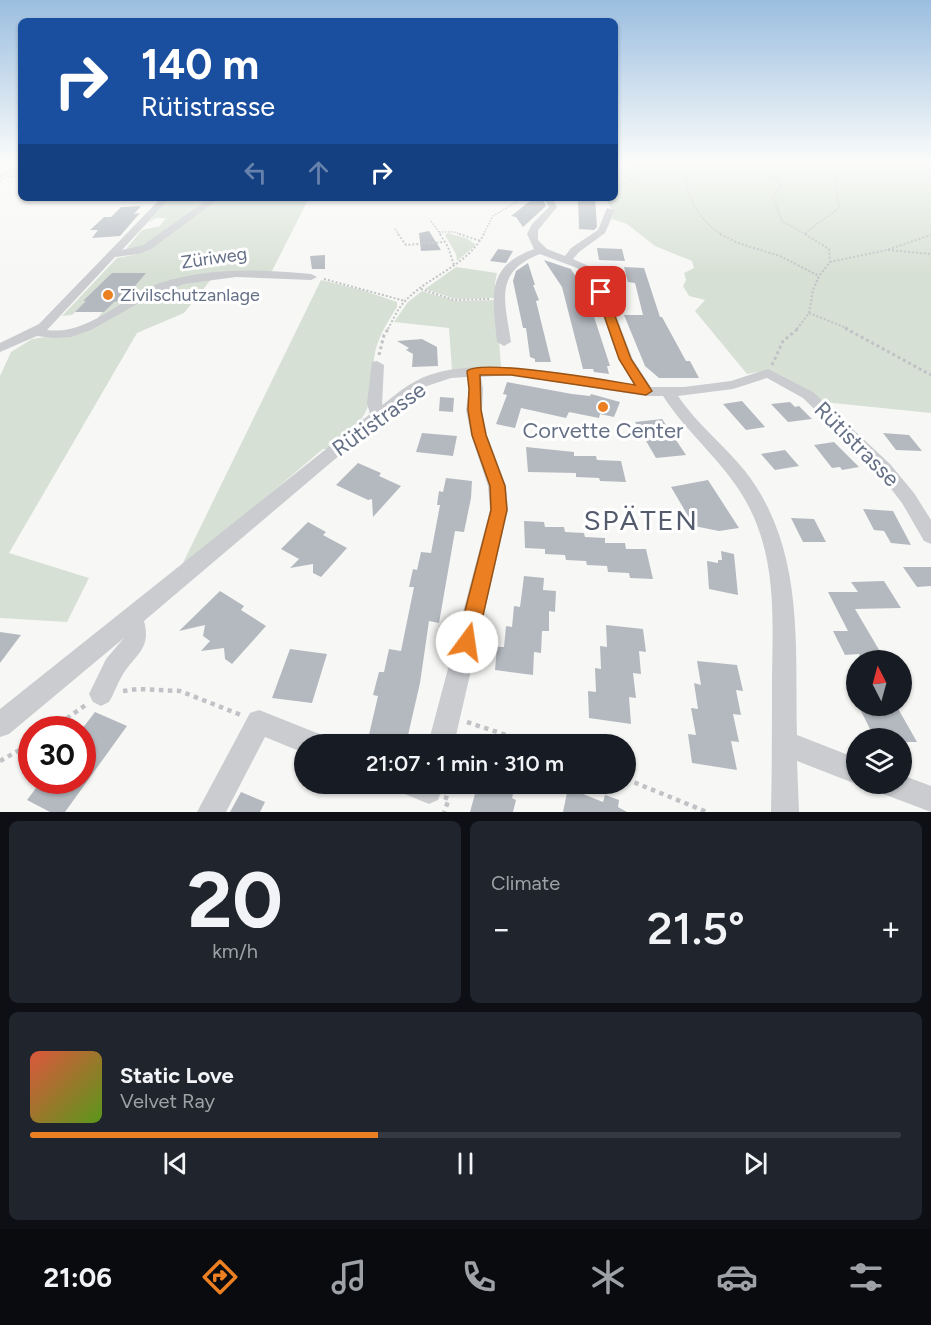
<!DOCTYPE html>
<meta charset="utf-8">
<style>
:root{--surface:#171b24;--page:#20242c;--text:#f1f3f6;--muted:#9ea1a6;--line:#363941;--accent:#eb7f21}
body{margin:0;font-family:Figtree,sans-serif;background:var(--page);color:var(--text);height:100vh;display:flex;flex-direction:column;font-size:22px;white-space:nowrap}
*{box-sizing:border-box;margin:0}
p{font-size:20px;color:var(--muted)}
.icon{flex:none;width:33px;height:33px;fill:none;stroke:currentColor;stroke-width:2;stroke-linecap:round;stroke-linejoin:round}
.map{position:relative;height:812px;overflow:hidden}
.panel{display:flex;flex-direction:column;gap:9px;padding:9px;background:#0d0f14;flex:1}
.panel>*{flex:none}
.top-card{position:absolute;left:18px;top:18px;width:600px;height:183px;border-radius:9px;box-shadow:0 2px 4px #0004;background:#1a4fa0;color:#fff;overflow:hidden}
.needle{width:39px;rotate:354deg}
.controls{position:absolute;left:846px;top:650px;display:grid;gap:12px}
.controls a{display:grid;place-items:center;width:66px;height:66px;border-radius:50%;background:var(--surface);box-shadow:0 2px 4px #0004;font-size:30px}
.speed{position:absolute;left:18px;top:716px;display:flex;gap:12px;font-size:30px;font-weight:700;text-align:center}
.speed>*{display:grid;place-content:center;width:78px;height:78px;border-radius:50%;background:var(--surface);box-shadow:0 2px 4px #0004;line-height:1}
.speed .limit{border:9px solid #d22;background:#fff;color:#111}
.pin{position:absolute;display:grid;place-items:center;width:51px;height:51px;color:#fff;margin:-26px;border-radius:12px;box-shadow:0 3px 9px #0006}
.me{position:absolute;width:66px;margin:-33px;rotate:14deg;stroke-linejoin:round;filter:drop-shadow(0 0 4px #0008)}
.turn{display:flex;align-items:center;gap:21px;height:126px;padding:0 24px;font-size:27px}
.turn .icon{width:78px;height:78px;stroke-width:2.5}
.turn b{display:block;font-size:42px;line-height:51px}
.lanes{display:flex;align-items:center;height:57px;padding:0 24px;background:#0003;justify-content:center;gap:30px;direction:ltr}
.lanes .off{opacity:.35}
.big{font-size:45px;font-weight:600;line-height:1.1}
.panel .card{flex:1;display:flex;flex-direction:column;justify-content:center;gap:9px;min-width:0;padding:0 21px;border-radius:9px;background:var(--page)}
.panel .dial{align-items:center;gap:0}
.dial b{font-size:78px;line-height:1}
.song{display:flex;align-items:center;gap:18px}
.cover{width:72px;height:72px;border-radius:9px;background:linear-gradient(135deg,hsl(10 70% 55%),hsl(90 70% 35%))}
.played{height:6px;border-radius:3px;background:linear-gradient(90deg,var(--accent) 40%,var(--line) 40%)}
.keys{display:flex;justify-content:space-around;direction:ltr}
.heat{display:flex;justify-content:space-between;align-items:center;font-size:33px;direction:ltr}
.panel .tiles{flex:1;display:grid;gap:9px;grid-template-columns:1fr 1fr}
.card:last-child{grid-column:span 2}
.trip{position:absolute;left:294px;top:734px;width:342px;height:60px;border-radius:30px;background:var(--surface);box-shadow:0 2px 4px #0004;font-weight:600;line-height:60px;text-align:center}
.menu{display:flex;height:96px;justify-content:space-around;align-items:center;background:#090b0e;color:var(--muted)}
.menu .icon{width:42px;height:42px}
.menu .on{color:var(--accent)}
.menu b{font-size:27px;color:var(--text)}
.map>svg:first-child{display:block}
.green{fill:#d7e0d5}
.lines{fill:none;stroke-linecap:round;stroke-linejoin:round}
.stream{stroke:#c8ced5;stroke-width:2}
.building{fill:#b4b9c0}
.path-far3{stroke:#c1c2c5;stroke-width:1.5;stroke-dasharray:1.5 1.5;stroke-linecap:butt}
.path-far2{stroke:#c1c2c5;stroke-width:2;stroke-dasharray:2 2;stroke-linecap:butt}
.path-far1{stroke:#c1c2c5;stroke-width:3;stroke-dasharray:3 3;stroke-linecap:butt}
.path{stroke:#c1c2c5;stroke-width:4.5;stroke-dasharray:4.5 4.5;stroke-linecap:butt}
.minor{fill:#caccd0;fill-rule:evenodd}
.route{fill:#eb7f21;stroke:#995315;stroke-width:1.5}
.poi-dot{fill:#eb7f21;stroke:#fff;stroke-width:2}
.labels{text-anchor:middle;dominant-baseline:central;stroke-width:6;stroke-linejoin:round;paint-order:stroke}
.far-street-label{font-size:18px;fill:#657087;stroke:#fff}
.far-poi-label{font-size:18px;fill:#657087;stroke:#fff;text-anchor:start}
.street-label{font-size:22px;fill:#657087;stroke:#fff}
.poi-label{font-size:22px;fill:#657087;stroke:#fff}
.near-neighbourhood-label{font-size:28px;letter-spacing:1.5px;fill:#545b6c;stroke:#fff}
</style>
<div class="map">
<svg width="931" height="812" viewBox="0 0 931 812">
<rect width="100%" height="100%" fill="#f7f8f5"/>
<path class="green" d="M626 162H931V413L823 402 763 371 747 374 695 311 705 300 689 296 683 286 686 280 684 273 694 268 692 261 655 246 627 224 612 219 614 212 607 202 608 198H615V172L630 165Z
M219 198H312L307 202 272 271 232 272 177 281 96 320 104 310 79 309 72 315 62 316 117 258 138 254Z
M167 201H208L144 246 126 249 142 230 160 226 166 218H156L148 223Z
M448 233 468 239 476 245 457 261 456 254 445 235Z
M456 267 497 273 495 283 496 298 455 299 425 289Z
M213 277 184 313 137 333 9 553 89 578 67 622 0 618V376L11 352 32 339 65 334 162 288Z
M321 280 362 290 397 302V307C387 323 377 338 374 358 372 376 374 396 365 413 357 428 341 438 329 449H323L179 571Z
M422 291 456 301 496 300 501 367 452 371 449 328 394 322 408 302Z"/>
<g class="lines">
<path class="stream" d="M0 177 21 164"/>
</g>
<path class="building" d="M534 198H542L546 206 523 227 516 217 511 216Z
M578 198H595L597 227 594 230 579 229Z
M141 206 134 214 140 213 120 236 92 238 98 230H90L104 217H111L121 207Z
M429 231 441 250 421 251 419 233Z
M597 248 622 249 625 261 599 260Z
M498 249 513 251 506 263 490 261Z
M325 255V269H312L310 256Z
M544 260 571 269 581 285 587 295 610 366H607L609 374 594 372 593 369H583L562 287Z
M528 263 535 285H533L539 300 536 301 551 362H535V359L530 357 526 328H523L513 281 516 271Z
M624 267 644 268 660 317H662L686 361H690L699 378H659L645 366 624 315H643L635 283 628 282Z
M112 273H146L123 300 114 302 104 312H75L86 301H83Z
M422 339 437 347 438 366 412 367 413 354 406 350 409 348 397 341Z
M507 382 572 394 590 396 591 394 620 402 614 417 600 414 599 418 569 412 566 418 521 408 515 428 496 424 507 395 503 394Z
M440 397 454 398 453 412 439 411Z
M742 401 765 427 746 430 723 404Z
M790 402 795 407 799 406 812 419 788 422 771 404Z
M662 419 686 455 656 458 635 422Z
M422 433 457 436 453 456 416 452Z
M883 433 909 435 922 451 896 450Z
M834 442 859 467 842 470 840 467 832 468 814 445Z
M526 447 574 452V456H596L597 460 621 461 626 482 600 481 599 478 576 477V473L528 472Z
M785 450 799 466 775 470 761 454Z
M358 463 381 473 379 476 401 486 373 517 372 499 368 500 336 485Z
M446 478 472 481 471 498 464 532 455 531 439 623 429 621 420 683 406 744 368 739 378 696 373 695 379 672H384L389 649 401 651 414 587H409L413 569 417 570 421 552 431 553 440 505H437L439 491 443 492Z
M708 480 739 528 719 531 694 526 671 487Z
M863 509 893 511 911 545 891 543 884 531 874 530Z
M791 518 814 519 826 542H803Z
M524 521 544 522 545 527H564L565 532 584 533 585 537 605 538V543H625L626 549H646L653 579 630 578 629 573 608 572 607 566 587 565 586 561 566 560 565 555 545 554V549L525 548Z
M308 522 326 532 323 535 347 548 321 577 313 573V564L290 568 299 559 281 549Z
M721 551 734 554 738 595 709 589 707 561 718 563V560H722Z
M903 567H931V586L917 587Z
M524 576 544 578 543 590 556 591 555 612 549 611V631H542L541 653 534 652 533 675 495 670 497 647H504L506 626 512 627 514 606 520 607Z
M884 581 901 608 855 609 885 660H862L859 654 845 655 833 631H848L828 592H858L851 582Z
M220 591 244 606 241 610 266 626 232 664 225 659 224 648 201 651 210 641 203 636 205 625 179 631Z
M606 625 643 629 646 652 639 651 641 674 633 673 636 698 629 697 631 724 589 718 588 691 596 692 595 668 601 669 600 646 607 647Z
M0 632 21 635 0 663Z
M290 649 327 654 312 703 272 698Z
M697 661 737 665 743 691 736 690 741 715 733 714 739 742 731 741 737 770 692 763 688 734 696 735 691 708 698 709 694 683 701 685Z
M858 705H896L917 742H902V738H890L888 733H872Z
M95 712 127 726 65 812H50L27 800 42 780H82V729Z
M478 783H516L512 798 516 800 513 812H470Z
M568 788 603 802 605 795 619 800 618 807 627 812H563Z
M241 792 265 802 260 812H230Z"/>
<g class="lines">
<path class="path-far3" d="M685 162C684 193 696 218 722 235
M766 169 781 185 773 198 782 221 805 234
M8 177 21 176
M0 181 21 168
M615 196 620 186 634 178
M431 221 441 235
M395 229 399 235
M439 232H454L463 235
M483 235 493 216 523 198
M807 235 805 234 809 230 839 208 835 176 840 168 828 162"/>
<path class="path-far2" d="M398 234 406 245 445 242
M440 234 448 247 454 265
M459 234 481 241
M720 234 738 243 780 256 819 276
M805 234 829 249 830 262
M888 250 931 254
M324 279 405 301
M421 289 454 300 489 299
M809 313 849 329
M388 329C393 320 398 308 405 301 430 275 467 266 484 234
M797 329 809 313 813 290 819 276 830 262 887 250 931 235"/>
<path class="path-far1" d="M845 328 931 375
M379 355 384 335 389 328
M772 365 783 341 799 328"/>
<path class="path" d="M123 691 138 689 180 691 241 715
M467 722 533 744
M52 729 87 704
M0 761 32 743
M626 779 707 812
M444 797 449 799 444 812"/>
<path class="minor" d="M161 198H170L122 250 143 245 210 198H220L151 249 138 254 115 257 47 330C89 336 123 296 160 283 209 267 261 269 311 274L317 277 311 280 236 277 184 284 153 295 91 330 71 337 54 338 37 336 0 352V343L39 324Z
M544 198H552L557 207 538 230V240L547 249 565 256 571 248 598 230 607 208 615 210 605 233 579 252 573 259 593 268 601 277 633 360 651 387H684L731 381 768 369 813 392 890 464 914 493 931 520V544L924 541 902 503 878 472 803 398 767 378 733 389 678 396C697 424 724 445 745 471 805 548 795 644 797 735L856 758V783H859L856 784 797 761 799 812H771C772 766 772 721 772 676 773 617 776 560 749 507 728 465 688 435 663 396H646L511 375 481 377 483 389 482 410 487 435 506 486 508 510 454 744H428L490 510 488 486 471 435 466 410 469 389 467 377 451 378 427 386 367 432 144 621C152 650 134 655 122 676 117 684 114 694 109 702L101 706 93 702 89 694 106 659 124 638 9 734 0 737V709L370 414 367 403 372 362 377 361 384 365 382 405C393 397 404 387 416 381 468 352 577 376 635 385L615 350 590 278 577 268 540 254C493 272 505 301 511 342L504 346 497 342C493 298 484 267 534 249L527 234 532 224 549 207Z
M259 710 322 735 326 744H304V753L265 737 226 812H197L250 713Z
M902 775 931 786V812L878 792 874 783H902Z
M396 783H444L438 800 429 804 400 792Z"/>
</g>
<linearGradient id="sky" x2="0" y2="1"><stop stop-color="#9bbee0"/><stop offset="0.59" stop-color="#fbfcfa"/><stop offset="1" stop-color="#fbfcfa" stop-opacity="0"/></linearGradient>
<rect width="931" height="275" fill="url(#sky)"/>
<path class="route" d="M601 289 606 292 631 359 652 391 646 395 511 375H480L481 410 486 435 505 486 507 510 477 642 474 649 467 652 460 649 457 642 491 510 490 486 472 435 468 410 469 389 467 371C482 358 610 381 635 385L619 359 596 292Z"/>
<g class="poi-dot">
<circle cx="108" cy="295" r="6"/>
<circle cx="603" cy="407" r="6"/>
</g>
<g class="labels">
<g class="far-street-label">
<text transform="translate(214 258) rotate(-8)">Züriweg</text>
</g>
<g class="far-poi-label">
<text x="120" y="295">Zivilschutzanlage</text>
</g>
<g class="street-label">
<text transform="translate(379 419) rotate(-36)">Rütistrasse</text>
<text transform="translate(857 444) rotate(45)">Rütistrasse</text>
</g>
<g class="poi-label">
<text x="603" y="430">Corvette Center</text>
</g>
<g class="near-neighbourhood-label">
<text x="641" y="520">SPÄTEN</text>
</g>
</g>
</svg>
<div class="controls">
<a><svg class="needle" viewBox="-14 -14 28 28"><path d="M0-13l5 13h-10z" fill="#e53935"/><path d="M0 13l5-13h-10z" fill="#9ea1a6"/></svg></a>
<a><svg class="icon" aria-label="layers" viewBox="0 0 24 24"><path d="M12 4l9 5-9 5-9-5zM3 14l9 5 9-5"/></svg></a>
</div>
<div class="speed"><div class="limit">30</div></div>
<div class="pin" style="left:601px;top:292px;background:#d93025"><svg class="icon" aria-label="arrive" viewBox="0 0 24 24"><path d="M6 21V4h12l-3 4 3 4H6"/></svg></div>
<svg class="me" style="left:467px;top:642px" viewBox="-20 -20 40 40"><circle r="19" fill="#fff"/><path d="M0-13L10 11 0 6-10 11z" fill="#eb7f21"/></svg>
<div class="trip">21:07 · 1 min · 310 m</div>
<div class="top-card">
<div class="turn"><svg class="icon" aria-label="right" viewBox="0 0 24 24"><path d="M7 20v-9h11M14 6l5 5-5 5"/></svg><div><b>140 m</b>Rütistrasse</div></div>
<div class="lanes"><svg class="icon off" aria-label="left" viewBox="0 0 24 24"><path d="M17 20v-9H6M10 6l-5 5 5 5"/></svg><svg class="icon off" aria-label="ahead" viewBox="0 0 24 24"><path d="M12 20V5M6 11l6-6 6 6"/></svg><svg class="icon" aria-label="right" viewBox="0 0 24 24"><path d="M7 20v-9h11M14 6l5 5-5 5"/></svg></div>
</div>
</div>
<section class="panel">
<div class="tiles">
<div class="card dial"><b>20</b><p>km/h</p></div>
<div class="card"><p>Climate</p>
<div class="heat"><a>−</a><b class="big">21.5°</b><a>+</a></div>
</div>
<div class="card">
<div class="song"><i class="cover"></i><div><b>Static Love</b><p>Velvet Ray</p></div></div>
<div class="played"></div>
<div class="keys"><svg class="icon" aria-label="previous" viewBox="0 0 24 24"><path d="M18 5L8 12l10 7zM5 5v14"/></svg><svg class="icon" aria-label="pause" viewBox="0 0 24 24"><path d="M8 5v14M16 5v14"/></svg><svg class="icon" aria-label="next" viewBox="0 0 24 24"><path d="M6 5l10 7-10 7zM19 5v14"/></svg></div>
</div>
</div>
</section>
<nav class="menu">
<b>21:06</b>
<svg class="icon on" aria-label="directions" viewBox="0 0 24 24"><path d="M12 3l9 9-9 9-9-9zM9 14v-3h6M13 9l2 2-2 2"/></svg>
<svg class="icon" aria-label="music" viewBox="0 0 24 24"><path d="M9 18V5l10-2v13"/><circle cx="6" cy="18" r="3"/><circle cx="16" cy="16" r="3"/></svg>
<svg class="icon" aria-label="phone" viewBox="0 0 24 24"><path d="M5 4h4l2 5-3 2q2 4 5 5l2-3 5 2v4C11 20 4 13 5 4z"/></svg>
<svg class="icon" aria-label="climate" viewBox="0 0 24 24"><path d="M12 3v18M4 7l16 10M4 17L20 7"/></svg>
<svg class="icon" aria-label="car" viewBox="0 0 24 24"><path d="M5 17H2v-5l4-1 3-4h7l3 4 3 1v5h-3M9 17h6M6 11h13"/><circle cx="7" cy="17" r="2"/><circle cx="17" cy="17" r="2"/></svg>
<svg class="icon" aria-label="filters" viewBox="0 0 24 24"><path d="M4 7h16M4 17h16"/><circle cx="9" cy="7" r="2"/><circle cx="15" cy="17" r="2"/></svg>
</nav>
